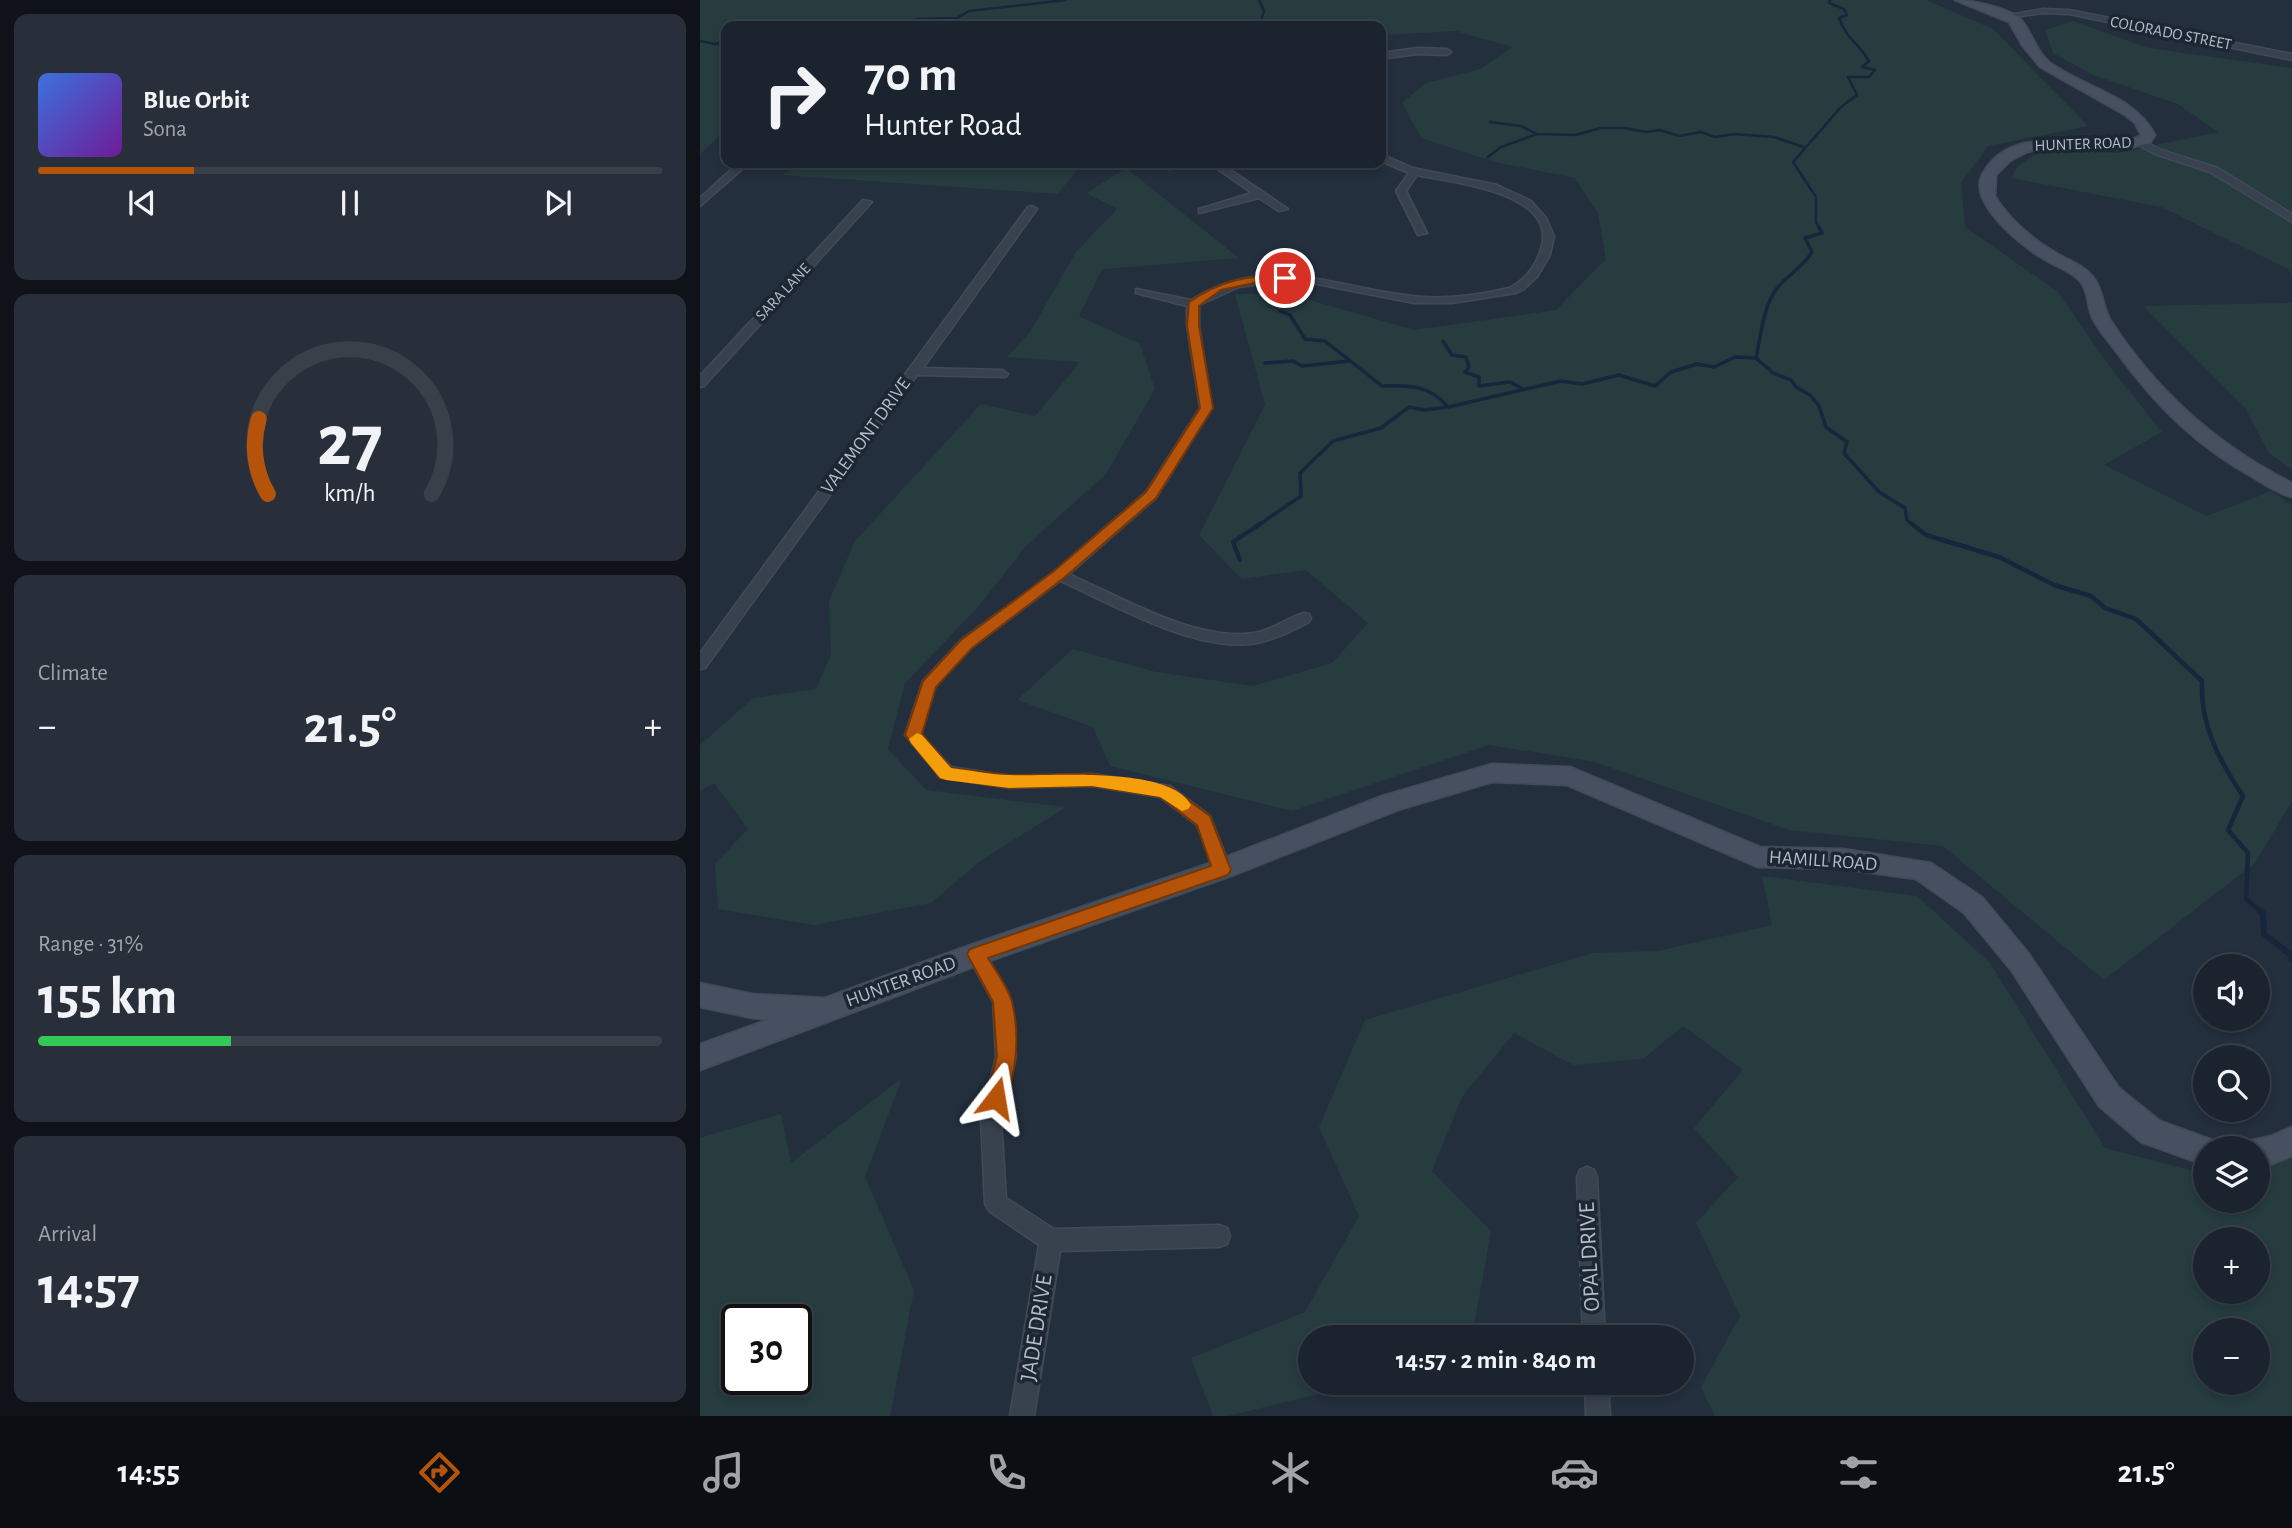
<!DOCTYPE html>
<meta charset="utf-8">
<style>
:root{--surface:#1b232e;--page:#282f3a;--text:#f1f3f6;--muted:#a0a4aa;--line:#39404a;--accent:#b45309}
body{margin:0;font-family:"Alegreya Sans",sans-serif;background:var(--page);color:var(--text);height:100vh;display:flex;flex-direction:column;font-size:26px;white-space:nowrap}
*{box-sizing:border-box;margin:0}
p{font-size:23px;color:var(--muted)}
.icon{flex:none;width:38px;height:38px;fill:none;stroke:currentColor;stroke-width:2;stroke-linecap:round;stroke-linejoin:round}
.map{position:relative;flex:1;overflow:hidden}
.details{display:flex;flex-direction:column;gap:14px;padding:14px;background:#0f1319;width:700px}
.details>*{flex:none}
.top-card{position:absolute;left:21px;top:21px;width:665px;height:147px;border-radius:14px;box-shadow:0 4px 10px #0003,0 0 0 2px var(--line);background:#1b232e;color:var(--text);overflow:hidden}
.buttons{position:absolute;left:1493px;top:954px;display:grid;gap:14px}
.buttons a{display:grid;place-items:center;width:77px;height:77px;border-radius:50%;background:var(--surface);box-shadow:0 4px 10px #0003,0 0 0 2px var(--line);font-size:35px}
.speed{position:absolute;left:21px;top:1304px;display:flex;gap:14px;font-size:35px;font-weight:700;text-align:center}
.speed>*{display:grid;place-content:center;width:91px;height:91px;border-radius:50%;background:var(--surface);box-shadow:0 4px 10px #0003,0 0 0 2px var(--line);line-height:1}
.speed .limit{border:4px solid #111;border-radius:10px;background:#fff;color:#111}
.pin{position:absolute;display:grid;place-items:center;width:60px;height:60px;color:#fff;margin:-30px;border:4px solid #fff;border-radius:50%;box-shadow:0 2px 7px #0007}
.me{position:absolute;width:77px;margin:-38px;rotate:14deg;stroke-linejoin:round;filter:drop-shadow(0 0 5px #0008)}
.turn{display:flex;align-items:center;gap:24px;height:147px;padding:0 28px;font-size:32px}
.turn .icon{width:91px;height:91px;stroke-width:2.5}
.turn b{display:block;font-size:49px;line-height:60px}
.big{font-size:52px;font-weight:600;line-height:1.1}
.details .tile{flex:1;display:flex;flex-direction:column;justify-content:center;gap:10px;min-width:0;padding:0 24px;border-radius:14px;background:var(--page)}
.details .dial{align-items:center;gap:0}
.dial svg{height:182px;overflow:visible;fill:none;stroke:var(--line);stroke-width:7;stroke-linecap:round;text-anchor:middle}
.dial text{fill:var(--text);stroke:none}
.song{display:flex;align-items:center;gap:21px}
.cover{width:84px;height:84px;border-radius:10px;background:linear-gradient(135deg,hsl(220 70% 55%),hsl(280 70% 35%))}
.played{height:7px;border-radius:4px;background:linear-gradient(90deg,var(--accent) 25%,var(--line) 25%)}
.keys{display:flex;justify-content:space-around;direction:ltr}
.heat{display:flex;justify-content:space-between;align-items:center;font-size:38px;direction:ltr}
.charge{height:10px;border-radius:5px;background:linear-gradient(90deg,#34c759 31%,var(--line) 0)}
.trip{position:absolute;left:598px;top:1325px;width:396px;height:70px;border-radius:35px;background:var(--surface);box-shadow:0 4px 10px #0003,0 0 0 2px var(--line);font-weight:600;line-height:70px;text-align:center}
.dock{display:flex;height:112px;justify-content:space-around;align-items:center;background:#0b0e12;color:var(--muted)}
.dock .icon{width:49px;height:49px}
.dock .selected{color:var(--accent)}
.dock b{font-size:32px;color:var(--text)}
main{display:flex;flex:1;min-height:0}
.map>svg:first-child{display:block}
.green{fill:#263c3f;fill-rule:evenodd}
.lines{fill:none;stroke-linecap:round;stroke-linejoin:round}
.stream-far3{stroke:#17263c;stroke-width:2.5}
.stream-far2{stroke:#17263c;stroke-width:3.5}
.stream-far1{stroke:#17263c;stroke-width:4.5}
.stream{stroke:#17263c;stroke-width:6}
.street-casing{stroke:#414a57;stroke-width:3}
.secondary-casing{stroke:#414a57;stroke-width:3}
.street{fill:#38414e;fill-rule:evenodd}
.secondary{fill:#465061;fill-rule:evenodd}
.route{fill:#b45309;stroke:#753606;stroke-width:2}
.slow{fill:#f59e0b}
.labels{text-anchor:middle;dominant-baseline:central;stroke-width:7;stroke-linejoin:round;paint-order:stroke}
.far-street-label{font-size:16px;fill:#b4bcc9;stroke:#1d2633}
.street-label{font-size:19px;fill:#b4bcc9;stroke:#1d2633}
.near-street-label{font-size:23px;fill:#b4bcc9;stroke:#1d2633}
</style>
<main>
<section class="details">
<div class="tile">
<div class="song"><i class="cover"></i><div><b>Blue Orbit</b><p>Sona</p></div></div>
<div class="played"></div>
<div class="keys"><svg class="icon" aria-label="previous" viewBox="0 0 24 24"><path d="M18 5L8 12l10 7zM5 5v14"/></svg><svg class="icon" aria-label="pause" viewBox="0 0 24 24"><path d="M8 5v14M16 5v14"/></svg><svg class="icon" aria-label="next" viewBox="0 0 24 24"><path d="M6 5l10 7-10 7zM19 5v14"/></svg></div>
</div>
<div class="tile dial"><svg viewBox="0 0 100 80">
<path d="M14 69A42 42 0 1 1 86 69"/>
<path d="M14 69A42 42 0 0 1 10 36" stroke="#b45309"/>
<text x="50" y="56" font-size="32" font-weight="700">27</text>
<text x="50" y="72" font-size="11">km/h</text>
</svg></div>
<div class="tile"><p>Climate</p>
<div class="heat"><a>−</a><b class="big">21.5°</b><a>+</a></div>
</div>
<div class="tile"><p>Range · 31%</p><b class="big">155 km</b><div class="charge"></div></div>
<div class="tile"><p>Arrival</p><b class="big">14:57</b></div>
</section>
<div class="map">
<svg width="1592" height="1416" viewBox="0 0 1592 1416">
<rect width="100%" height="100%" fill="#242f3e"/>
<path class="green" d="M0 0H1226L1293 29 1388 126 1288 146 1261 183 1265 227 1357 291 1410 367 1462 432 1404 465 1506 516 1572 491 1592 506V801L1555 863 1404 980 1243 846 1089 830 895 762 789 745 592 811 410 766 393 727 317 700 373 649 456 672 553 686 632 663 668 623 606 570 542 579 499 535 565 405 535 294H589L714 330 856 310 906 259 898 213 875 178 795 162 721 138 702 103 726 83 780 69 812 47 756 31 681 35V26H26V130L0 154Z
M1373 21 1448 48 1592 68V275L1588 269 1461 207 1311 178 1318 166 1342 150 1418 153 1518 132 1478 104 1393 75 1353 53 1345 30Z
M98 163H382L358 194 83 175Z
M426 168 539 258 402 269 379 316 440 344 455 389 406 474 326 546 278 607 205 683 188 749 226 790 366 807 279 862 231 903 114 925 18 909 15 864 48 829 14 783 0 791V745L53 698 116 689 131 655 129 601 155 541 281 404 335 416 380 362 307 357 330 332 376 252 417 209 387 193Z
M1592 303V469L1569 453 1545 408 1443 306Z
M1062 876 1217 896 1290 963 1405 1148 1505 1174V1200H1558V1168L1592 1154V1416H1015L1001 1387 1040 1316 996 1223 1038 1177 994 1128 1043 1070 983 1026 943 1059 873 1065 814 1033 762 1097 732 1171 791 1231 772 1337H611V1382L664 1383 528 1416H513L491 1358 605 1312 659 1216 619 1127 665 1020 893 953 958 951 1072 925ZM1505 1239H1558V1292H1505ZM1505 1330H1558V1382H1505Z
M202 1078 165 1177 214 1290 190 1416H0V1138L81 1114 91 1163ZM37 1320H96V1379H37Z"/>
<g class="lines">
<path class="stream-far3" d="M559 0 564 11 560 24
M193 26 218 19 257 18 269 11 366 0
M0 41 15 44 26 42
M790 122 821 126 837 134 875 135 901 128H925L946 132 960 130 979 136 1001 132 1015 137 1034 134 1074 137 1104 147
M788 157 801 147 837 134
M1120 229 1116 222V197L1093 162 1141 107 1157 95 1148 77H1169L1175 70 1162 67 1169 61C1157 41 1148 41 1139 18L1147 15 1144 9 1129 3 1130 0"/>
<path class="stream-far2" d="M580 311 590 315 605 339 625 341 682 386C709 385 730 385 748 407L861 381 882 384 919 375 955 386 971 372 997 364 1014 367 1035 357 1056 358 1073 373 1091 380 1096 387 1110 395 1119 406 1126 427 1147 442 1144 453 1179 492 1205 508 1207 520 1214 526
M743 341 752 355 766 357 769 367 765 372 779 377V386L810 382 823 389
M1056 358C1061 335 1063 307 1077 288 1088 275 1103 267 1112 252L1105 238 1122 233 1119 227
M565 363 593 361 602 366 650 361
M557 526 601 496 600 473 633 441 681 428 709 407 725 410 748 407"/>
<path class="stream-far1" d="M1212 524 1226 535 1299 557 1354 585 1391 596 1405 608 1436 619 1502 681C1500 725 1519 760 1543 796L1528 830 1548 853 1546 899 1563 913
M540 560 533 542 560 524"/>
<path class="stream" d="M1560 911 1563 913 1564 934 1591 955 1592 960"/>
<g class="street-casing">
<path id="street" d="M1343 9 1369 10 1592 54V60L1369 14 1343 13 1308 18 1304 16Z
M717 48 747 49 751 52 747 55 717 54 681 59V53Z
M1436 140H1442L1461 150 1518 168 1592 214V222L1510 172 1455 154 1436 144Z
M681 154 713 168 797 185 831 201 846 218 854 236 850 255 837 277 824 289 816 293 752 303H714L617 284 583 281 539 287 499 305V326L512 408 456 498 369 574C420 597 497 642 554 633 572 630 587 618 604 613L609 614 611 618 609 622C591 632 570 642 549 644 491 650 412 604 360 581L271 648 235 687 221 734 251 767 309 776 392 774 470 786 510 816 531 869 528 874 522 876 516 874 497 825 460 797 392 786 309 788 240 777 205 735 223 681 261 640 354 572 446 492 500 408 487 326V306L436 293V289L491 300C570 252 631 287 712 296 743 300 779 295 809 288 824 281 835 267 840 252 863 192 752 183 717 175L706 191 727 233 718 235 696 191 709 173 681 161Z
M38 163H49L0 206V198Z
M484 163 469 169 464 166 469 163Z
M509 163H520L588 209 579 211 559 198 499 213V209L552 193Z
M163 200 172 202 4 386 0 387V376Z
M332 206 337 209 223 368 302 370 308 374 306 377 217 375 5 668 0 669V653L328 207Z
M276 946 283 948 311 1001 316 1056 301 1119 306 1198 354 1229 519 1225 527 1228 530 1236 527 1244 519 1247 360 1251 334 1416H310L339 1245 289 1211 285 1204 281 1119 296 1056 293 1002 267 954 269 948Z
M887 1167 894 1170 897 1177 905 1337H883L877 1177 880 1170Z
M885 1382H908L910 1416H886Z"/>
</g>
<g class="secondary-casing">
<path id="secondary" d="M1255 0C1271 0 1304 7 1318 17 1330 26 1335 51 1349 62 1383 88 1434 94 1455 135L1450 143 1425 149H1341L1327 152 1310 161 1296 175 1295 196C1307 217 1332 239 1353 251 1366 260 1383 264 1393 277 1404 290 1402 307 1411 321 1457 392 1517 445 1592 483V497C1579 494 1566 485 1554 478 1499 448 1458 408 1421 358 1412 345 1400 333 1393 319 1387 308 1389 294 1382 284 1373 271 1354 266 1342 258 1320 245 1266 201 1283 173 1318 113 1403 160 1441 135L1435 123 1425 115 1340 67 1322 45 1309 22Z
M792 764 870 767 1060 847 1144 849 1231 863 1282 897 1329 954 1419 1088 1460 1121 1515 1141 1519 1148H1505V1165L1441 1142 1399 1106 1311 970 1264 913 1216 879 1144 869 1058 867 867 785 792 782 698 810 531 876 284 963 0 1070V1044L70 1019 52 1018 0 1007V983L52 994 125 998 276 943 513 862 682 796Z
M1592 1127V1156L1572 1164 1558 1165V1148H1544L1548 1141 1571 1136Z"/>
</g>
<use href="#street" class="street"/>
<use href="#secondary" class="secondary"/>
</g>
<path class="route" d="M585 274 589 275V280L554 283 521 290 499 306V326L513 408 456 498 364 578 272 648 236 687 222 734 251 768 309 775 392 774 470 787 510 816 531 870 528 875 288 958C296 971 308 987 312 1002 320 1034 317 1075 303 1105L296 1108 289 1105 286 1098 297 1056 293 1002 267 954 270 949 511 866 497 825 460 797 392 786 309 788 240 778 205 735 223 681 261 640 354 571 446 492 500 408 487 326 489 302C523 279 545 277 585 274Z"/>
<path class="slow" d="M217 733 222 735 251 768C270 770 290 775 310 775 350 777 469 765 491 805L488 809 482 811 460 797 392 786 309 788 246 780 240 778 211 743 209 739Z"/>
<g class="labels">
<g class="far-street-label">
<text transform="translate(1471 33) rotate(11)">COLORADO STREET</text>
<text transform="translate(1383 144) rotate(-2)">HUNTER ROAD</text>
<text transform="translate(83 292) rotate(-47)">SARA LANE</text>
</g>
<g class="street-label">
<text transform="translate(166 436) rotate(-54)">VALEMONT DRIVE</text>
<text transform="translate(1123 861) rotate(4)">HAMILL ROAD</text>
<text transform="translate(201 982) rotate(-20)">HUNTER ROAD</text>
</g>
<g class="near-street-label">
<text transform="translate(890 1257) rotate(-93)">OPAL DRIVE</text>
<text transform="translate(337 1328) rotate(-81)">JADE DRIVE</text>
</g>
</g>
</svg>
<div class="buttons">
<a><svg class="icon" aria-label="sound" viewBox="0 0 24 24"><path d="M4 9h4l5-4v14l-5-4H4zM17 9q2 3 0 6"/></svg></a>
<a><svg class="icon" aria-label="search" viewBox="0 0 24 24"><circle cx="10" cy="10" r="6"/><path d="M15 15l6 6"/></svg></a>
<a><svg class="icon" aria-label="layers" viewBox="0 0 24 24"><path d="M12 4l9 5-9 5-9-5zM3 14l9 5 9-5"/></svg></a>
<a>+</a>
<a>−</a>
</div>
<div class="speed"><div class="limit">30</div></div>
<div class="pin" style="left:585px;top:278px;background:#d93025"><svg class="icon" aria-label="arrive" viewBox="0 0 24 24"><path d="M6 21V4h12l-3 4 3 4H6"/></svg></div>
<svg class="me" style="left:296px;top:1098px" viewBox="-20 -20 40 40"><path d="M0-17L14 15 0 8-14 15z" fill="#b45309" stroke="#fff" stroke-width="4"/></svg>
<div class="trip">14:57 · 2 min · 840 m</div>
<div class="top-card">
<div class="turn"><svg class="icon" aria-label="right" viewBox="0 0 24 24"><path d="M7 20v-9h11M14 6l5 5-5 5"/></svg><div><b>70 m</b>Hunter Road</div></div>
</div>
</div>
</main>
<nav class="dock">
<b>14:55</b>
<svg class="icon selected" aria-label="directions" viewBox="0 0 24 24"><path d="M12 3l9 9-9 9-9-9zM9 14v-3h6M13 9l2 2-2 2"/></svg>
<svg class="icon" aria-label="music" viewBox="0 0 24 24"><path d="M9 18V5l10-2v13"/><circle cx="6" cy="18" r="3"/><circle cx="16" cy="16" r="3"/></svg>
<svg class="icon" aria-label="phone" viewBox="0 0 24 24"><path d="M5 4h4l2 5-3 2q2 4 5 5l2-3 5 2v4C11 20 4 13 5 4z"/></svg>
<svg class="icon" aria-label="climate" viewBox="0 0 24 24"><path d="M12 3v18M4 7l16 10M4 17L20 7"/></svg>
<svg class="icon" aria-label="car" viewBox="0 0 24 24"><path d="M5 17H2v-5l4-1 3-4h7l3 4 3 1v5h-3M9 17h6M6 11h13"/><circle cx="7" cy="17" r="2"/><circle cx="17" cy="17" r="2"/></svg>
<svg class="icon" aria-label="filters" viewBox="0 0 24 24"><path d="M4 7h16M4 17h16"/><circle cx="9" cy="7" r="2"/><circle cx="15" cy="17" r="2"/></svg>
<b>21.5°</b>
</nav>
